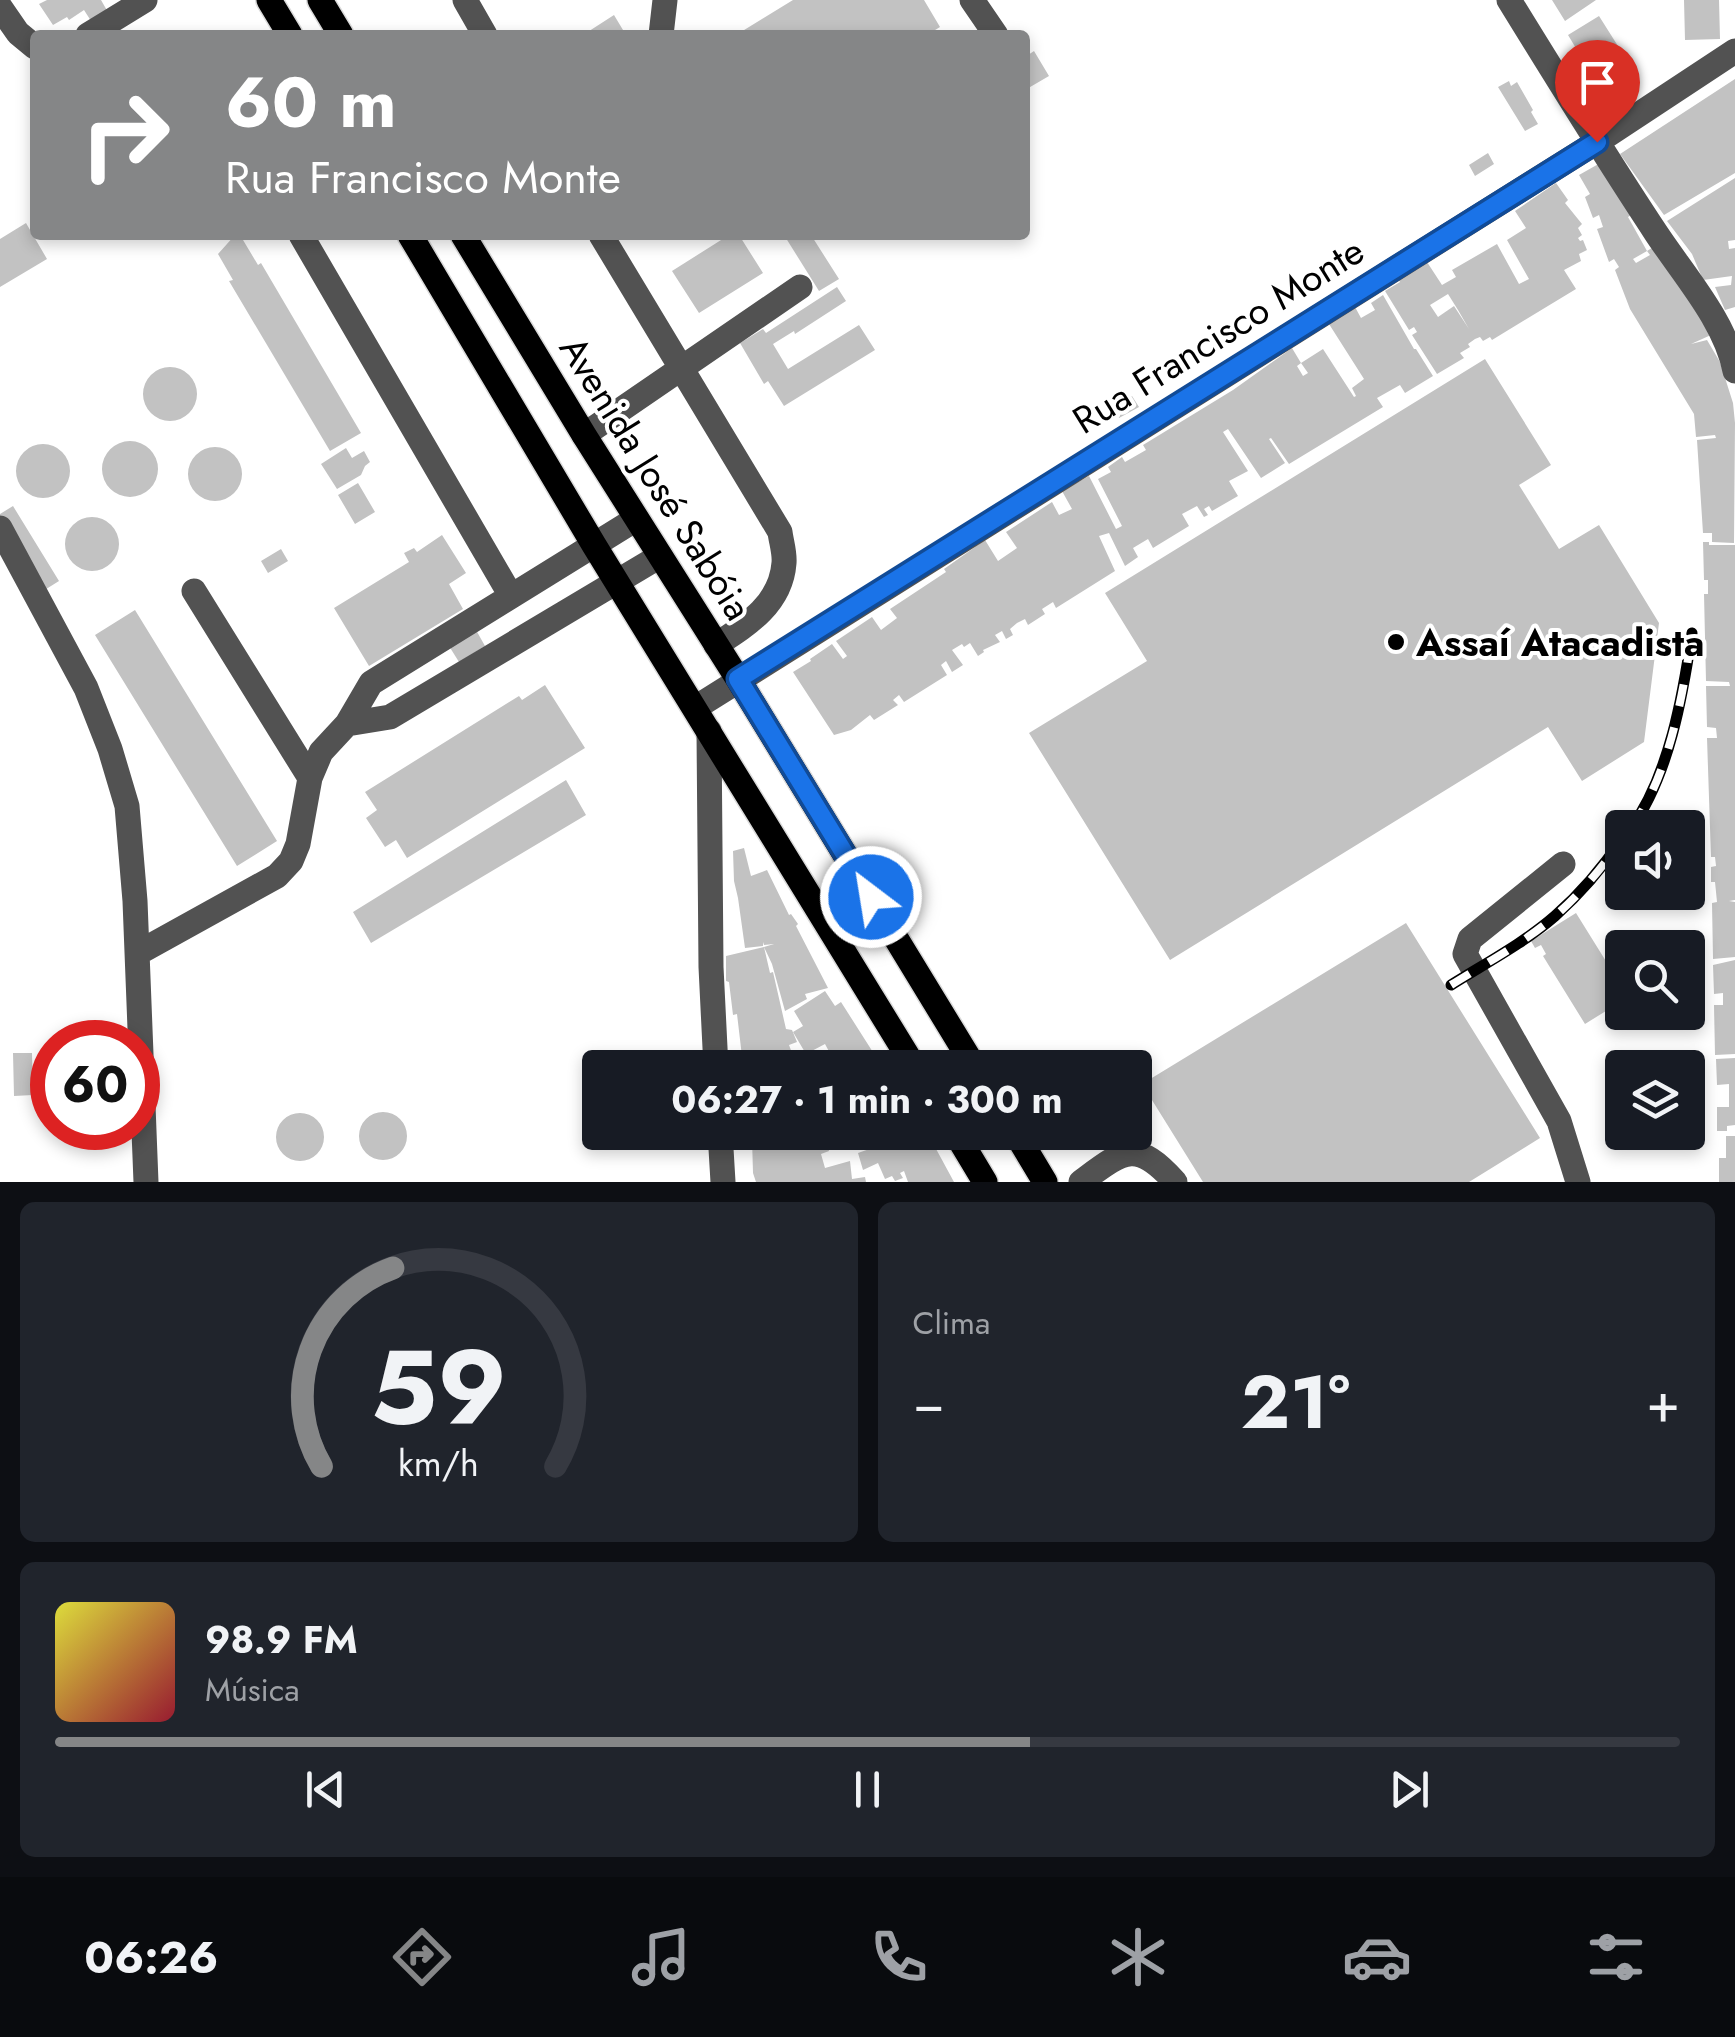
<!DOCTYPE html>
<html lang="pt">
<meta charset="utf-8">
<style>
:root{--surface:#171b24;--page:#20242c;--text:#f1f3f6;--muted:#9ea1a6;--line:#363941;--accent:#858687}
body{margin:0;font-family:Jost,sans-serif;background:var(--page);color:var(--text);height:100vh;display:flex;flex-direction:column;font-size:38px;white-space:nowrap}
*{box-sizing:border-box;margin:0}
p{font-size:32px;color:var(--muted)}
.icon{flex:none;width:55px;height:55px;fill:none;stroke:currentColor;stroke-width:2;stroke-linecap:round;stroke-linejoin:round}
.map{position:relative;height:1182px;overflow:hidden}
.drawer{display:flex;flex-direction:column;gap:20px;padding:20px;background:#0d0f14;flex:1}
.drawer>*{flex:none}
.hud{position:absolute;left:30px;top:30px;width:1000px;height:210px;border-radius:10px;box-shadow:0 5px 15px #0003;background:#858687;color:#fff;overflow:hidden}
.controls{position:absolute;left:1605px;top:810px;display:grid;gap:20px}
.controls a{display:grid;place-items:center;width:100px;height:100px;border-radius:10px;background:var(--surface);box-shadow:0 5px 15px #0003;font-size:50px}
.speed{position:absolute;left:30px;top:1020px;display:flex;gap:20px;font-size:50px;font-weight:700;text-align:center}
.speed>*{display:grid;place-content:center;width:130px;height:130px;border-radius:50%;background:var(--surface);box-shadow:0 5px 15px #0003;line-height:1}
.speed .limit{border:15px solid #d22;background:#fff;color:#111}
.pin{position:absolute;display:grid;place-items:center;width:85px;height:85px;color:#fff;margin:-102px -42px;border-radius:50% 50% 50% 0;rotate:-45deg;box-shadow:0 0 10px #0007}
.pin .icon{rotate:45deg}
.me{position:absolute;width:110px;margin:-55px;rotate:329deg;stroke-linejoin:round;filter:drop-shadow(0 0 8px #0008)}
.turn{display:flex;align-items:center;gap:35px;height:210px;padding:0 30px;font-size:45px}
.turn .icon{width:130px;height:130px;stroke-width:2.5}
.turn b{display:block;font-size:70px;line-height:85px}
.big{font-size:75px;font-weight:700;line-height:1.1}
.drawer .tile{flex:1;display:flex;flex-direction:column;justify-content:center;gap:15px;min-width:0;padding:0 35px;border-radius:15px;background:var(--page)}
.drawer .dial{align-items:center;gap:0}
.dial svg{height:260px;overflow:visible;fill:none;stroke:var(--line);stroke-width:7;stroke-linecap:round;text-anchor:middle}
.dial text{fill:var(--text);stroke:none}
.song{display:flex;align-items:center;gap:30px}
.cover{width:120px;height:120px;border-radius:15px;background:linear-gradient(135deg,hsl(60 70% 55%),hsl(350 70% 35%))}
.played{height:10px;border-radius:5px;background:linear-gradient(90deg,var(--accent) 60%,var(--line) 60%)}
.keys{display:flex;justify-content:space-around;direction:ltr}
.heat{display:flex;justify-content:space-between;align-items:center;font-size:55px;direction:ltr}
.drawer .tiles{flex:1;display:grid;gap:20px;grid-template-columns:1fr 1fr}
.tile:last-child{grid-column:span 2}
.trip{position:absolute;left:582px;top:1050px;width:570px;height:100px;border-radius:10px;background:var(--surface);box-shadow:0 5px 15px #0003;font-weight:700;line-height:100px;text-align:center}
.tabs{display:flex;height:160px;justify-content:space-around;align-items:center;background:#090b0e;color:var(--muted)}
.tabs .icon{width:70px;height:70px}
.tabs .on{color:var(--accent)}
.tabs b{font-size:45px;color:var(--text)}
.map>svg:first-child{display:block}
.building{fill:#c2c2c2;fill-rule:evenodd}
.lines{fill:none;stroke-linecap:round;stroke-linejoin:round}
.major-casing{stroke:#dbdbdb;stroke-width:28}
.minor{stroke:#525252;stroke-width:25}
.major{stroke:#000;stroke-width:25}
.rail-casing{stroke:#000;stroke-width:11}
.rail{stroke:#fff;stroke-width:8;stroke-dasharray:22;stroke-linecap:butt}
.route-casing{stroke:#114b97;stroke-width:25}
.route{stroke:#1a73e8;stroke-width:18}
.poi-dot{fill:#000;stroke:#fff;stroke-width:4}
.labels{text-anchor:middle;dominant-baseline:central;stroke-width:8;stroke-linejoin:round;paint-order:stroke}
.street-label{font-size:38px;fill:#000;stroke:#fff}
.poi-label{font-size:38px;font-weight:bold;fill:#000;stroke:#fff;text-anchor:start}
</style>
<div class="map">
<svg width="1735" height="1182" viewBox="0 0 1735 1182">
<rect width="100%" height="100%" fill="#fff"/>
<path class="building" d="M47 0H101L121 35H100L84 10 69 20 67 17 53 25 39 4Z
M793 0H924L940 27 927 35H736Z
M1552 0H1596L1565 21Z
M1684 0H1719L1720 39 1685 40Z
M614 15 626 35H583Z
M1599 16 1635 73 1603 93 1568 35Z
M1034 51 1049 76 1025 90V57Z
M1735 79V173L1664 215 1620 154Z
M1509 81 1511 86 1517 82 1533 110 1531 112 1538 124 1525 131 1498 87Z
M1488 153 1494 164 1475 176 1469 165Z
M1602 162 1633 214 1628 217 1647 251 1633 259 1636 263 1650 255 1647 251 1655 246 1711 335 1691 344 1707 340 1720 362 1733 403 1735 423 1734 543 1712 542V533H1703L1697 440 1716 438 1715 435 1696 437 1694 414 1630 309 1615 270 1619 267 1614 259 1609 262 1597 229 1603 227 1599 215 1593 218 1585 197 1590 194 1579 175Z
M1735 178V240L1728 241 1729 249 1735 248V307L1725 310 1715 287 1731 285 1732 276 1703 280 1692 254 1667 221Z
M1556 183 1568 200 1565 203 1582 224 1578 228 1582 235 1578 238 1580 241 1583 240 1587 250 1579 254 1581 261 1564 270 1576 289 1492 340 1490 337 1483 341 1480 337 1475 339 1468 344 1470 347 1460 353 1464 358 1437 374 1412 335 1417 332 1414 327 1409 330 1385 291 1400 282 1397 277 1427 262 1442 285 1456 277 1452 270 1497 244 1519 284 1529 279 1507 240 1526 228 1515 211ZM1448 294 1458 310 1469 329 1454 306 1438 317 1430 305Z
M26 223 47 259 0 287V239Z
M235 235H240L258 265 261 263 361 433 330 451 229 281 233 280 218 254Z
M729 235H739L763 273 699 313 672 271Z
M784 235H811L839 279 819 291Z
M837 287 846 301 795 334 794 331 773 344 788 369 859 325 875 350 784 406 768 381 764 384 740 343 763 329 766 333Z
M1383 295 1414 349H1416L1433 376 1405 393 1400 385 1377 398 1383 407 1289 464 1271 438 1269 439 1285 463 1261 478 1228 429 1223 432 1248 471 1229 481 1238 496 1212 511 1209 506 1204 509 1208 515 1204 517 1197 506 1182 514 1189 526 1153 548 1148 539 1133 548 1138 557 1125 566 1109 533 1099 536 1115 571 1056 608 1053 602 1042 609 1045 614 1028 625 1025 619 1017 623 1010 629 1013 635 1006 639 1002 631 995 635 1000 642 983 650 984 652 978 656 970 643 964 647 962 644 952 650 963 665 952 672 946 661 941 665 947 675 904 702 899 695 893 700 898 705 874 720 870 715 851 730 834 735 793 672 811 661 810 659 832 644 843 659 847 656 836 641 872 617 881 630 897 618 890 609 946 572 944 569 985 540 998 561 1017 548 1006 532 1052 502 1059 515 1072 509 1062 491 1089 476 1116 529 1122 526 1098 479 1111 472 1108 467 1122 457 1125 462 1146 450 1143 445 1233 390 1292 348 1301 363 1297 366 1303 376 1308 373 1301 363 1323 349 1354 397 1356 396 1352 388 1364 379 1329 324 1355 307 1361 318 1375 310 1371 303Z
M1485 359 1551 465 1519 485 1559 549 1599 525 1659 623 1644 742 1582 781 1548 727 1170 960 1029 733 1147 661 1105 593Z
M143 394a27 27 0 1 1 54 0a27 27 0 1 1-54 0Z
M1132 396 1139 407 1119 418 1113 406Z
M102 469a28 28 0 1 1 56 0a28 28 0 1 1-56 0Z
M16 471a27 27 0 1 1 54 0a27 27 0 1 1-54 0Z
M188 474a27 27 0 1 1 54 0a27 27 0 1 1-54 0Z
M346 448 352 458 364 451 370 462 365 466 361 475 337 489 321 464Z
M358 483 375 512 355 524 338 495Z
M13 506 59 581 43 591 0 520V514Z
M65 544a27 27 0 1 1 54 0a27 27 0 1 1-54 0Z
M442 535 466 573 449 584 463 609 369 666 334 608 409 562 404 553 414 548 417 552Z
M1703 542H1709V545H1735V900L1729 901 1735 902V957L1713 959 1712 903 1717 902 1715 882H1711V867L1716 866 1715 857H1711L1707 738H1717L1716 728 1707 727 1706 686H1730L1729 682 1706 681 1704 594H1708V580H1704Z
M281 549 288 561 268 573 261 561Z
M135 610 277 841 237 866 95 635Z
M476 630 485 646 459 662 449 646Z
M545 685 585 748 407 858 396 840 385 847 366 818 377 810 365 792 519 696 522 700Z
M566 780 586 815 371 943 353 912Z
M744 848 751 876 767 870 789 915 791 914 798 924 796 926 828 988 805 994 807 999 785 1011 772 964 764 947 774 944 764 945 763 942V946L745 948 738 898 734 881 733 851Z
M1576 913 1622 987V1001L1585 1024 1543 956 1546 954 1541 945 1535 948 1531 941Z
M1406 923 1540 1138 1469 1182H1203L1142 1084Z
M764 947 770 973 773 972 786 1029 792 1030 797 1042 789 1045 792 1053 796 1052 803 1068H747L746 1064 743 1065 737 1014 733 1015 729 982 726 981V956Z
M1735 960V1054L1715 1055 1714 1005H1723V993L1714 994 1713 965Z
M825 991 835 1006 841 1002 883 1068 826 1067 823 1061 832 1057 825 1044 806 1054 793 1032 803 1026 794 1011Z
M13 1053H32L33 1095 14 1096Z
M1735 1058V1125L1727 1126V1131H1717V1107H1729V1084L1717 1085 1716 1059Z
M359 1136a24 24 0 1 1 48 0a24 24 0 1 1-48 0Z
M276 1137a24 24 0 1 1 48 0a24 24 0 1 1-48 0Z
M755 1132H833L835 1137 827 1140 829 1151 821 1154 825 1168 850 1161 852 1179 865 1177 866 1182H756L753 1173 752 1139 756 1138Z
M839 1132H883V1133L844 1146Z
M891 1132H926L930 1142 925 1143 928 1150 935 1147 954 1182H908L904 1171 900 1173 903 1178 895 1181 892 1176 885 1179 878 1163 863 1170 858 1153 878 1146 875 1138Z
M1726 1136H1735V1182H1719V1158H1726Z"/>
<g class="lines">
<g class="major-casing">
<path id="major" d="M269 0 290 35
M320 0 341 35
M410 235 594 545 915 1068
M463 235 584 435 738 679 975 1068
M955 1132 985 1182
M1015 1132 1045 1182"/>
</g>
<path class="minor" d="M465 0 485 35
M972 0 996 35
M1509 0C1557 78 1605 156 1656 233 1683 274 1726 322 1735 371
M0 7 18 33 35 47
M88 35 145 0
M661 35 665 0
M301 235 511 596
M601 235 780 532C781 541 785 553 784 563 781 604 747 625 716 645
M584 435 800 287
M0 528 86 688 110 749 127 806 135 901 146 1182
M194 591 310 778
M695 708 1597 142 1735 51
M347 724 390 717 660 556
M709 731 711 967 716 1068
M1563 864 1470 939 1465 954 1559 1121 1578 1182
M138 953 277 876 291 861 298 844 310 778 321 752 347 724 371 683 636 519
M720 1132 723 1182
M1081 1182C1123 1151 1136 1138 1175 1182"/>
<use href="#major" class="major"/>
<g class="rail-casing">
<path id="rail" d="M1631 828C1669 776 1683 695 1692 633
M1451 985C1486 963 1524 943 1555 916 1581 893 1603 867 1622 839"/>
</g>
<use href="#rail" class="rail"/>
</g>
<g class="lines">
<g class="route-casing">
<path id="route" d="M871 897 738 679 1597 142"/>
</g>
<use href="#route" class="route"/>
</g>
<circle class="poi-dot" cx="1396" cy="642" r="10"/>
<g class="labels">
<g class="street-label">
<text transform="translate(1218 335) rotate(-32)">Rua Francisco Monte</text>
<text transform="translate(656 478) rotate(58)">Avenida José Sabóia</text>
</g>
<g class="poi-label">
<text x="1416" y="642">Assaí Atacadista</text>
</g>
</g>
</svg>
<div class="controls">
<a><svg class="icon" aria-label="sound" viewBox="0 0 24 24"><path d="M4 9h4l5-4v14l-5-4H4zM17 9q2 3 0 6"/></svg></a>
<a><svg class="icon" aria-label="search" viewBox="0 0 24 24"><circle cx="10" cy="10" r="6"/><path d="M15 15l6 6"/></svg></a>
<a><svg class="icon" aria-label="layers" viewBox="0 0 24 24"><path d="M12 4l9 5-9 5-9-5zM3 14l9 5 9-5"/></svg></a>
</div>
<div class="speed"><div class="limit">60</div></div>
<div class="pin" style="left:1597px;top:142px;background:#d93025"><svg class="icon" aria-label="arrive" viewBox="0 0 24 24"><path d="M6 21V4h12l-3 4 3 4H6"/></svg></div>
<svg class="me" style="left:871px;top:897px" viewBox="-20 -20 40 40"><circle r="17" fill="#1a73e8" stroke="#fff" stroke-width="3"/><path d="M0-11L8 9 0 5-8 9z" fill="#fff"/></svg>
<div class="trip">06:27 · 1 min · 300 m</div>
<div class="hud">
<div class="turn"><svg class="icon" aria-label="right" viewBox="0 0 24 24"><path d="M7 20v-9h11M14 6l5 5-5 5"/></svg><div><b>60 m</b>Rua Francisco Monte</div></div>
</div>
</div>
<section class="drawer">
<div class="tiles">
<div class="tile dial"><svg viewBox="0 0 100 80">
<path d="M14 69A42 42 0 1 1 86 69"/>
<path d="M14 69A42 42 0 0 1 36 8" stroke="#858687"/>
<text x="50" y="56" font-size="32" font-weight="700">59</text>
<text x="50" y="72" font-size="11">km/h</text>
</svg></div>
<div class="tile"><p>Clima</p>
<div class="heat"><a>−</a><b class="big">21°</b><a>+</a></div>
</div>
<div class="tile">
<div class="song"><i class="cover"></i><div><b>98.9 FM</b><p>Música</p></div></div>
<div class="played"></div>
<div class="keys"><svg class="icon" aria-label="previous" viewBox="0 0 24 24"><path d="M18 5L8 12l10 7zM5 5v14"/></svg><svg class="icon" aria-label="pause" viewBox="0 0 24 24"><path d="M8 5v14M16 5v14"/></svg><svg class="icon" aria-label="next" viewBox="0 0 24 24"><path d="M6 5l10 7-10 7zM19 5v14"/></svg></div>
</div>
</div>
</section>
<nav class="tabs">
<b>06:26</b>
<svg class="icon on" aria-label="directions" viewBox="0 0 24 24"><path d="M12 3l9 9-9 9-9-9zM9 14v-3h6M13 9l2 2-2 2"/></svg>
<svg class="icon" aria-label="music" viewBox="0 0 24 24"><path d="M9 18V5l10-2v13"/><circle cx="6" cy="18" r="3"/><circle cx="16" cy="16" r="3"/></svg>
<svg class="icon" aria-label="phone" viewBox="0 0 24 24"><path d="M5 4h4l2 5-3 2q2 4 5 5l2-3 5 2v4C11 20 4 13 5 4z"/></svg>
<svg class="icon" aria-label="climate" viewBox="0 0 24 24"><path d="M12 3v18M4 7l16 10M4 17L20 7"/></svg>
<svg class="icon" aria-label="car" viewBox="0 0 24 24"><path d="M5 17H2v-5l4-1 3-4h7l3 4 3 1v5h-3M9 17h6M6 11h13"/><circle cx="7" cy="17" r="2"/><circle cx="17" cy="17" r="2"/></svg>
<svg class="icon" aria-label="filters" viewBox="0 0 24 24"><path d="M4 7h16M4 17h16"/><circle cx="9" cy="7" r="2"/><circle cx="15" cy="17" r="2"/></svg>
</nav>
